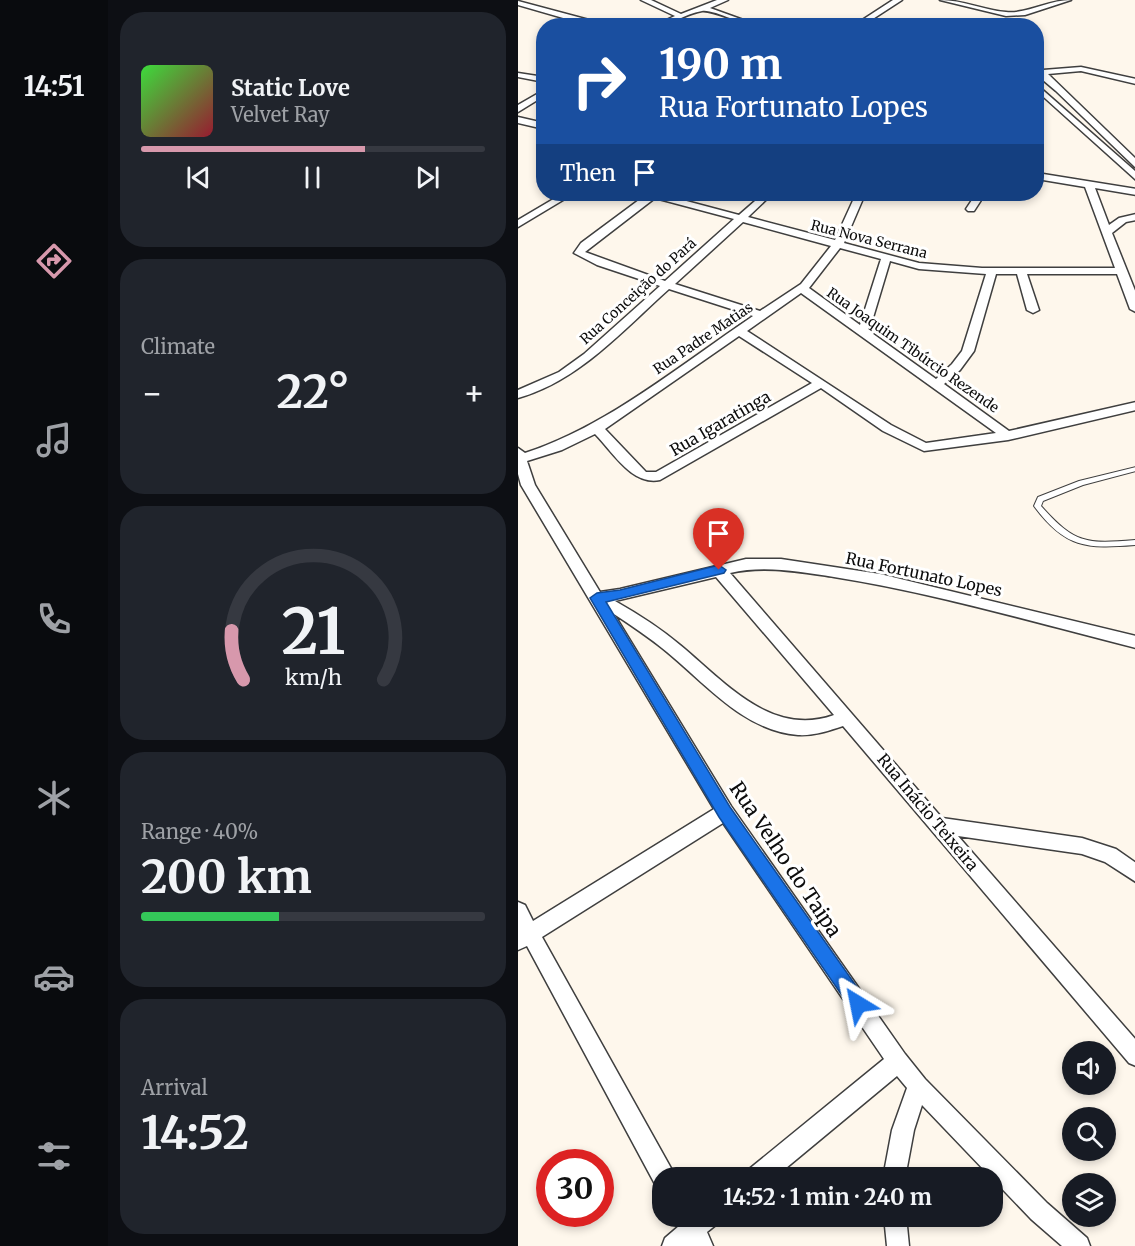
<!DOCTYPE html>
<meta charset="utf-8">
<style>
:root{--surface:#171b24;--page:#20242c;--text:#f1f3f6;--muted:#9ea1a6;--line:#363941;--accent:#d798ac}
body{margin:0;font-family:Merriweather,serif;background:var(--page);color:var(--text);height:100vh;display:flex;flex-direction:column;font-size:22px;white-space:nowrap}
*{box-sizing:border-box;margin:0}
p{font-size:20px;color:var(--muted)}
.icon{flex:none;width:33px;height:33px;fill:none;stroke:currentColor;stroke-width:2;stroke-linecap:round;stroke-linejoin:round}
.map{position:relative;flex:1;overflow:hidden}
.details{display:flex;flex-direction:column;gap:12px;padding:12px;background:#0d0f14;width:410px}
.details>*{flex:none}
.guide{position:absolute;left:18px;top:18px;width:508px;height:183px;border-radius:24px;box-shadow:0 3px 9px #0003;background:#1a4fa0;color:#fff;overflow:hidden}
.fabs{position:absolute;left:544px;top:1041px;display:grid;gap:12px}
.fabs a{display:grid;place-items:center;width:54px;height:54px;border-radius:50%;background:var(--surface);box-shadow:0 3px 9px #0003;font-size:30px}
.speed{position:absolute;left:18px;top:1149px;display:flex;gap:12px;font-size:30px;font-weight:700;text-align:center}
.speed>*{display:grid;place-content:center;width:78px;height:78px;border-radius:50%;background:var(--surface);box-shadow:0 3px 9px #0003;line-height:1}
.speed .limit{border:9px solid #d22;background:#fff;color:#111}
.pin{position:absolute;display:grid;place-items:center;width:51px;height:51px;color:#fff;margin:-62px -26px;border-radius:50% 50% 50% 0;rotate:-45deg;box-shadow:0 0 6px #0007}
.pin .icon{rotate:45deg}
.me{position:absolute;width:66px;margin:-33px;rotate:325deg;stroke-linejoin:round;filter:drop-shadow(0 0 4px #0008)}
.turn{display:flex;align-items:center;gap:21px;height:126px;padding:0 24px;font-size:27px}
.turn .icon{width:78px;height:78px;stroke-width:2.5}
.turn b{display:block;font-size:42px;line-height:51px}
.then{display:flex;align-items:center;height:57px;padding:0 24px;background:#0003;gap:12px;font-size:22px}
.big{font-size:45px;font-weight:700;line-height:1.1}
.details .tile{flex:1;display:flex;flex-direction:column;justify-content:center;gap:9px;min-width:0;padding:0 21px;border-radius:24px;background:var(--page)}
.details .dial{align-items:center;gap:0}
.dial svg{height:156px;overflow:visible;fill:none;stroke:var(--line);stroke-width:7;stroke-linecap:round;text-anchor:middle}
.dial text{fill:var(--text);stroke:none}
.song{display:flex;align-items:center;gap:18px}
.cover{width:72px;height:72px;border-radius:9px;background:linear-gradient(135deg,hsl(120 70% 55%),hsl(350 70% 35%))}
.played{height:6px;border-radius:3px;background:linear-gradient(90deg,var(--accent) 65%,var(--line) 65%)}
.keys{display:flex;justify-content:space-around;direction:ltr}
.heat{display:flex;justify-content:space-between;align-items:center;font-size:33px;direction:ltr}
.charge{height:9px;border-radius:4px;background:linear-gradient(90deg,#34c759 40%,var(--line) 0)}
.trip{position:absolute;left:134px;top:1167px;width:351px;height:60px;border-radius:24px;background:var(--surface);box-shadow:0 3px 9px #0003;font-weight:700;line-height:60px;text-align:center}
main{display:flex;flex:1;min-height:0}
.tab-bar{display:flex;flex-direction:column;width:108px;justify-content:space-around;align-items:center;background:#090b0e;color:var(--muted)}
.tab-bar .icon{width:42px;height:42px}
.tab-bar .current{color:var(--accent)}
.tab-bar b{font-size:27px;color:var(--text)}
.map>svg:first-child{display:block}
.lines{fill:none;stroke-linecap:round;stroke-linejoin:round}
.lane-casing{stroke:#3f3f3f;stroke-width:2}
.street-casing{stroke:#3f3f3f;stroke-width:3}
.lane{fill:#fff;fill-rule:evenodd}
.street{fill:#fff;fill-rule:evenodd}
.route{fill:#1a73e8;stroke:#114b97;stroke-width:1.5}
.labels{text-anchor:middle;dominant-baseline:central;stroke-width:6;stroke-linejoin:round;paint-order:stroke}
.far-street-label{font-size:14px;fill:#0c0c0c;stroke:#fff}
.street-label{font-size:16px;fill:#0c0c0c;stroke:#fff}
.near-street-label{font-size:20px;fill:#0c0c0c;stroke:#fff}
</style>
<main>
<nav class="tab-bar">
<b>14:51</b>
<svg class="icon current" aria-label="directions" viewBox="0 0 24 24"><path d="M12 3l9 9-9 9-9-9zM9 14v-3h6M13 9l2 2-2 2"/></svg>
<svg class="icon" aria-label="music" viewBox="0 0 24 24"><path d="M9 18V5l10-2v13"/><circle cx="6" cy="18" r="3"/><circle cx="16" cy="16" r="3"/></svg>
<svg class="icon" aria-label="phone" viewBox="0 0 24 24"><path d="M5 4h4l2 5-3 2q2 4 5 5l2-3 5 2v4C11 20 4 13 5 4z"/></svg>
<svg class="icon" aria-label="climate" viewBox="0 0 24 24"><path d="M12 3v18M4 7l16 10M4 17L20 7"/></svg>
<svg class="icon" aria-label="car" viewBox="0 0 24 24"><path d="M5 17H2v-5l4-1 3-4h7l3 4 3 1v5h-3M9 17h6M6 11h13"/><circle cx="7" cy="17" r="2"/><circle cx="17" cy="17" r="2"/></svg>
<svg class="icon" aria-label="filters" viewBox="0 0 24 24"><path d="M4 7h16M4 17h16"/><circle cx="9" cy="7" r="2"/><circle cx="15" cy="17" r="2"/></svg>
</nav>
<section class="details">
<div class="tile">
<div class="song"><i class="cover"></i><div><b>Static Love</b><p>Velvet Ray</p></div></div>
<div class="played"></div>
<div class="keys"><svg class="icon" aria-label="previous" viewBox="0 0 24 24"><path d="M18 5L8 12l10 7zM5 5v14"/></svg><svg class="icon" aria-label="pause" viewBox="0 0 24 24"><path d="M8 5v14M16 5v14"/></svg><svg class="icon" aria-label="next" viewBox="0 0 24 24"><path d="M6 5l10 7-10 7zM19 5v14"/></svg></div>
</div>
<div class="tile"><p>Climate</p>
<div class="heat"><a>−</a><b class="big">22°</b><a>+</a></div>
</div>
<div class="tile dial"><svg viewBox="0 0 100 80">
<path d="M14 69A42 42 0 1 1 86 69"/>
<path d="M14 69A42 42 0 0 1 8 44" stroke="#d798ac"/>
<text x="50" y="56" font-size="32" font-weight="700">21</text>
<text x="50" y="72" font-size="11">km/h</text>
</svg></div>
<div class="tile"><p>Range · 40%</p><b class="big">200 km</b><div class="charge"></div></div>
<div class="tile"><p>Arrival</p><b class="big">14:52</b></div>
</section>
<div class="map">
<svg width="618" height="1246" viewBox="0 0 618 1246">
<rect width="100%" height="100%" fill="#fef7ec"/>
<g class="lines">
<g class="lane-casing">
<path id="lane" d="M618 467V471L565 485 525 501 523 506C557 544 568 544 618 540V545C568 549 547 548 516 506L520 497 561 481Z"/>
</g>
<g class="street-casing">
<path id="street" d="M123 0H133L163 14 199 0H210L192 8 242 26C224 26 196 9 184 11 166 14 153 26 135 26L157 16Z
M375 0H384L344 26H335Z
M422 0C445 0 465 10 488 12 510 14 530 0 553 0L507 15 488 16Z
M0 1 86 24V26H73L0 5Z
M519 67 525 70 563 67 618 79V84L563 71 530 74 618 159V168L538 91 519 75Z
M0 73 26 77V82L0 77Z
M519 85 618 172V180L519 91Z
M26 90V96L0 112V105Z
M0 117 26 123V129L0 123Z
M519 173 618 189V195L577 188 591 225 601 218 618 214V220L608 222 594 233 618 293V312L612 309 599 274H509L521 310 515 313 509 310 499 274H478L456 351 442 370 426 384 491 431 618 402V410L490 440 406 451 365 431 303 388 142 480C114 486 95 452 77 434L44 450 9 461 17 485 82 592 102 589 228 559H263L362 574 618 636V648C518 623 418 593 316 577 281 572 247 565 212 573L424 818 564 838 598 849 618 863V882L587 862 564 854 440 836 618 1040V1066L611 1063 325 726C310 731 295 736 280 735 226 731 187 683 149 652 132 638 114 626 96 614L213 806 387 1054 407 1079 529 1203 569 1238 572 1246H544L513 1219 404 1105 396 1130 387 1178H365L374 1130 389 1088 379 1076 256 1178H227L230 1170 366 1059 205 823 24 937 154 1170 157 1178H144V1188L138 1186 9 946 0 950V902L7 905 15 921 196 809 3 485 0 474V448L7 453C88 427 164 364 235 316L151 289C105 330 61 381 0 398V390L41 372 66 354 142 286 79 265 56 253 63 243 129 194H142L221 215 245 194H254L230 217 317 240 338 194H347L326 243 401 263 464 268H597L567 187 519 179ZM137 198 216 219 147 281 67 252ZM225 222 313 246 283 284 242 311 157 284ZM322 248 363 259 342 325 291 288ZM372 261 401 269 468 274 444 351 434 364 418 379 351 331ZM283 293 478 433 408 443 373 425 229 331ZM221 336 294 383 138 472H128L87 429ZM198 577 316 715C253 738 206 681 162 645 142 628 120 614 97 601Z
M44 194H55L0 227V220Z
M458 194H467L456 211H450L448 209Z
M157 1216H202L199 1224 189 1232 195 1246H144L147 1238 161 1226Z
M366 1216H388L391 1246H369Z"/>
</g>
<use href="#lane" class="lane"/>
<use href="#street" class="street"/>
</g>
<path class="route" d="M201 565 208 570 206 573 88 602 212 807 346 997 349 1004 346 1010 340 1013 334 1010 201 817 72 598 79 593 102 590Z"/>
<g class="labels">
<g class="far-street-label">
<text transform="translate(351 239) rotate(14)">Rua Nova Serrana</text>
<text transform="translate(120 291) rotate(-42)">Rua Conceição do Pará</text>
<text transform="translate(185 338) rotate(-34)">Rua Padre Matias</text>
<text transform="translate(395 350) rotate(35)">Rua Joaquim Tibúrcio Rezende</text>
</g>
<g class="street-label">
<text transform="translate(202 423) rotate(-30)">Rua Igaratinga</text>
<text transform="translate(406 574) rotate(12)">Rua Fortunato Lopes</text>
<text transform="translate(410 812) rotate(50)">Rua Inácio Teixeira</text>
</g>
<g class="near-street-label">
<text transform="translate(268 859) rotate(56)">Rua Velho do Taipa</text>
</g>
</g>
</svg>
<div class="fabs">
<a><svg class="icon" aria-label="sound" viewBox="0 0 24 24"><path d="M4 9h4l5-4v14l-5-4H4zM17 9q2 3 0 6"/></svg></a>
<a><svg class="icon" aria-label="search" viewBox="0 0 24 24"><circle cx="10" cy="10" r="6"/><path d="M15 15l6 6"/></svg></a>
<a><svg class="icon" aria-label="layers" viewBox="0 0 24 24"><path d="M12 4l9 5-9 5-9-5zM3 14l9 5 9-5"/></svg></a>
</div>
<div class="speed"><div class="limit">30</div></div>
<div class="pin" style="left:201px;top:570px;background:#d93025"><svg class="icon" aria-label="arrive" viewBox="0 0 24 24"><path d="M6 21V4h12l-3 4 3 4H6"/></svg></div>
<svg class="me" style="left:340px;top:1004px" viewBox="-20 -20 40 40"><path d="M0-17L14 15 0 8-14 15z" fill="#1a73e8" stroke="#fff" stroke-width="4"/></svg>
<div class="trip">14:52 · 1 min · 240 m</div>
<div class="guide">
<div class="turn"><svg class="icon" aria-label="right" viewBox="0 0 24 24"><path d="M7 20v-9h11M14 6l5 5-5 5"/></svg><div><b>190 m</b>Rua Fortunato Lopes</div></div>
<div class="then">Then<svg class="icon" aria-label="arrive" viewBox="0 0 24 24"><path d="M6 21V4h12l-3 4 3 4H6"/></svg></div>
</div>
</div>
</main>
